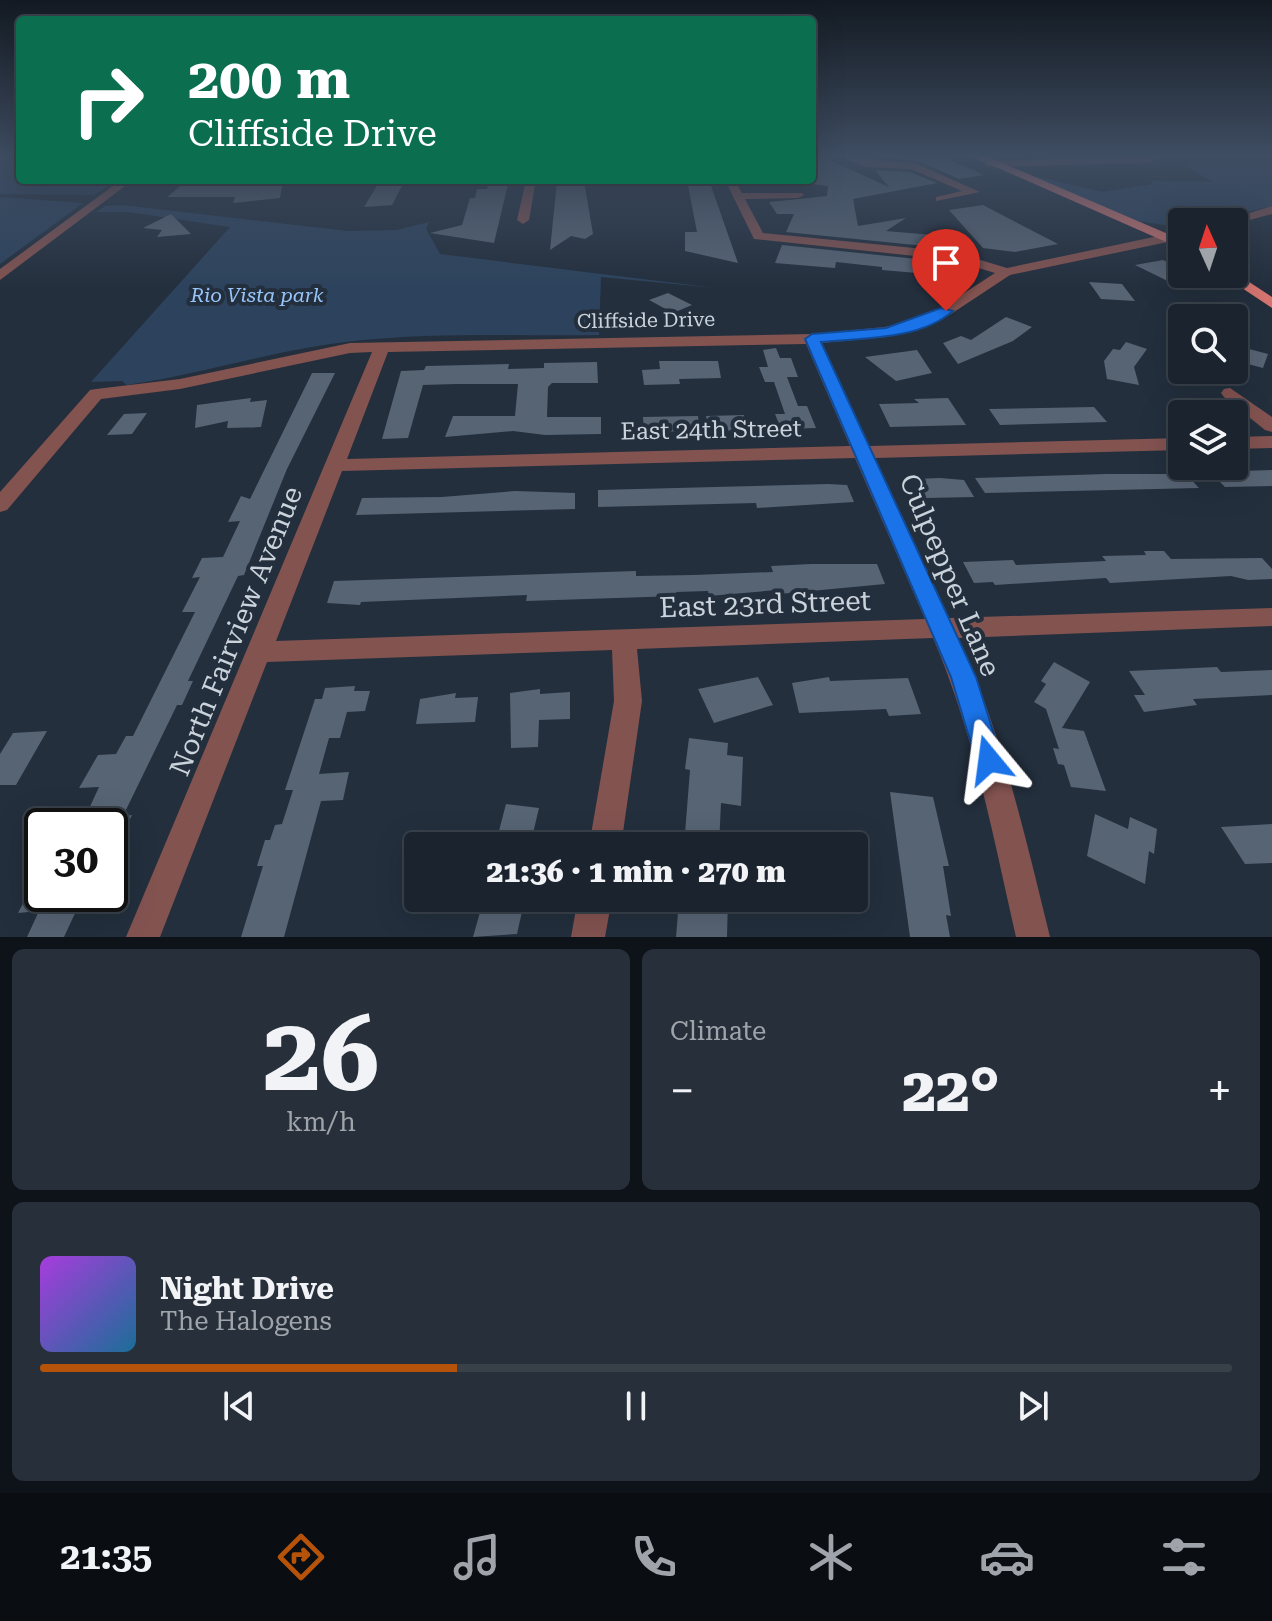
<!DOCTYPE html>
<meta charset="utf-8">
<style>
:root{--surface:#1a232e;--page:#272f3a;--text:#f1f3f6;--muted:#9fa4aa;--line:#38404a;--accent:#b45309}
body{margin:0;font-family:"Roboto Serif",serif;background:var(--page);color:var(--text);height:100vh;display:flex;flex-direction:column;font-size:30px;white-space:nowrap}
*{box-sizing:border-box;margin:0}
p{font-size:26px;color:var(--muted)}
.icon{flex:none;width:44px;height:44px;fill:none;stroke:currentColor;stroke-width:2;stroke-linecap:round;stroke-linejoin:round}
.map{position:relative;height:937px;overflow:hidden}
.panel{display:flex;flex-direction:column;gap:12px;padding:12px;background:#0e1319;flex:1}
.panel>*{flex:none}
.top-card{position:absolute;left:16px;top:16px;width:800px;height:168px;border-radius:8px;box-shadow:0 8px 32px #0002,0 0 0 2px var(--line);background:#0b6e4f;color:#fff;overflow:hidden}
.needle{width:52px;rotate:357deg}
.controls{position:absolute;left:1168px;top:208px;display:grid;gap:16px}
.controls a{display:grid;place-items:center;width:80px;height:80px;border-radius:8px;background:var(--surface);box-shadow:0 8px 32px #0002,0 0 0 2px var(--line);font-size:40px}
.speed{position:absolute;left:24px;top:808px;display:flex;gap:16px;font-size:40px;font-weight:700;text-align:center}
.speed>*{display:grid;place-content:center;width:104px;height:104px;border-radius:50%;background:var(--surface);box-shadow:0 8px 32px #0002,0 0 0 2px var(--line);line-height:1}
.speed .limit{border:4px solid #111;border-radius:12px;background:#fff;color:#111}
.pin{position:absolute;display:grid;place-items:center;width:68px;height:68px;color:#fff;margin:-82px -34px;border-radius:50% 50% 50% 0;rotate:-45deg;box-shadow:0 0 8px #0007}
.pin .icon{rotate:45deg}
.me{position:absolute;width:88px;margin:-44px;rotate:344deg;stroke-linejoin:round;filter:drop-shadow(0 0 6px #0008)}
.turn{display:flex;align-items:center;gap:28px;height:168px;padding:0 40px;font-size:36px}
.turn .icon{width:104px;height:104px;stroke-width:2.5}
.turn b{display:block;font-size:56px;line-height:68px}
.big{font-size:60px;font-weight:800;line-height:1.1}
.panel .tile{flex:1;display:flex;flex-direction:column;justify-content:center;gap:12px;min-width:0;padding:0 28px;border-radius:12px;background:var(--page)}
.panel .dial{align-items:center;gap:0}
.dial b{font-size:104px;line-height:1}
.song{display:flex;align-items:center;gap:24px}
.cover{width:96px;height:96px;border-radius:12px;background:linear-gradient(135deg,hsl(280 70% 55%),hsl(200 70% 35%))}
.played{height:8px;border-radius:4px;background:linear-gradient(90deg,var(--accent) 35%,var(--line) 35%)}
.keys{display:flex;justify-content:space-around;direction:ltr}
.heat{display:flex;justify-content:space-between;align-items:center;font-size:44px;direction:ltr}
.panel .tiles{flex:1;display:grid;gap:12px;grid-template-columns:1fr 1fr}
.tile:last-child{grid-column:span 2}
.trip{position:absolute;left:404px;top:832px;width:464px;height:80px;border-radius:8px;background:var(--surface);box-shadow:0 8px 32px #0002,0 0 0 2px var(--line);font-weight:800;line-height:80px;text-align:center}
.tab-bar{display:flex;height:128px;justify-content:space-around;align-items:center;background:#0a0e12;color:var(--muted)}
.tab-bar .icon{width:56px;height:56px}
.tab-bar .on{color:var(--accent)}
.tab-bar b{font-size:36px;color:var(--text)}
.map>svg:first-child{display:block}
.green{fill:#2d435d}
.building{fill:#576474}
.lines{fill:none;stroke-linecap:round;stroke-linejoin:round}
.minor{fill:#835350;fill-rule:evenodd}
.major{fill:#d47570;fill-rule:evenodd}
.route{fill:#1a73e8;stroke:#114b97;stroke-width:2}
.labels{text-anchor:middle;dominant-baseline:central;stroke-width:8;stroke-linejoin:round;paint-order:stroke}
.far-park-label{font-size:20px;font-style:italic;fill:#98c4f9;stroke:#232f3d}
.far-street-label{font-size:20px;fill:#cad2db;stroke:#232f3d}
.street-label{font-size:24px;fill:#cad2db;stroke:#232f3d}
.near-street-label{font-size:28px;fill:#cad2db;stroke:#232f3d}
</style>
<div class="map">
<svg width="1272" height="937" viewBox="0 0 1272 937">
<rect width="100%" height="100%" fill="#232f3d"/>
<path class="green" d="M0 156H20V180H115L95 195 0 194Z
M1232 160 1272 162V206L1206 222H1182V228L1139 221 1031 179 1030 175 1102 192 1153 184 1150 181 1213 182 1184 165Z
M0 197 83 203 0 264Z
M122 205 348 231 397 230 429 222 426 229 440 254 716 288 601 277 599 335C518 336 435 332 354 341 277 349 204 374 127 385L122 381 91 382 230 227 128 212H96L105 206Z"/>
<path class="building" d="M873 156H941L984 175 959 179 918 161Z
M823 157 889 187 875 170 910 172 937 183 853 199 858 226 906 218 886 231 944 236 945 248 786 232 794 214H777L769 202 827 196 828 186 812 184V159Z
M188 180H283L280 198 233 203 235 197H167Z
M509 180 494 243 430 233 462 225 470 198H475L477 189H487L489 181Z
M687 180H709L738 263 685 251V232H697Z
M557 181H584L593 234 585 239 571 236 550 250Z
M404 182 392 205 364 207 378 184Z
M983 205 1058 244 1015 252 983 248 949 210Z
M171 214 191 234 157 237 162 230 143 228Z
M782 245 946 262 948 284 917 278V273L882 270V267L836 262 835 268 775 263Z
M1163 260 1182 269V274H1194L1180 287 1135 265Z
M1089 282 1122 284 1135 301 1101 299Z
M668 293 692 305 673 313 649 300Z
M1006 317 1032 327 1013 341 958 364 943 343 961 336 971 340Z
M1126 342 1147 349 1134 367 1139 385 1107 379 1104 361 1113 349 1120 350Z
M776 348 780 358H791L798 377H787L798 406H807L816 428 781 429 775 414H785L774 382H765L759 367H768L763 350Z
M1249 349 1268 354 1263 368 1244 363Z
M917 350 932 373 896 381 865 357Z
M659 361H718L721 378 679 379 680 384 644 385 642 370 660 369Z
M597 362 598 383H552L548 387 547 417H601V434L545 435 513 431 445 437 453 416H515L518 384H456L423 385 408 438 382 439 401 371 424 370 426 366 509 364 508 369 544 368V363Z
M312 373H335L287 469 244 575 238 576 188 681H193L182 705H177L123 816 132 815 110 862V826H81L99 787 79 788 98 755 116 754 126 736H133L195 612H182L200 577 192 578 202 558 223 557 240 521 228 522 241 496 250 499Z
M251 398 250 402 267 400 261 427 227 428 228 421 195 428 197 405Z
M948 398 966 425 890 427 879 404 919 403 914 399Z
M1094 407 1107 422 1000 425 989 409Z
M147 413 132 434 107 435 124 414Z
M744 415 748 430 709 431 706 416Z
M698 416 700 431 644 432 643 417Z
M1272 470V486L1225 487 1210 472Z
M1107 474H1186L1199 488 985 493 975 478Z
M940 478 964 480 974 497 926 498 916 479Z
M828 484 847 485 854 502 757 508 756 503 598 507V490Z
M515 491 575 493V509L356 515 362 498 442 497Z
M1144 551H1164L1171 559 1262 558 1272 569V579L1248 580 1231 576 1110 583 1106 578 995 585 993 582 974 583 963 562 1013 560 1016 565 1106 561 1102 556 1146 555Z
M811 564H877L885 584 779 594 777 590 709 596 708 591 676 592 677 596 526 601 527 595 361 602 360 605 327 603 334 581 636 571V576L694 575 773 572 771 566Z
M1054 662 1090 682 1062 728 1084 731 1106 791 1071 787 1064 765 1058 764 1053 748 1059 749 1046 709 1034 702 1046 684 1041 681Z
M1217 667 1221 672 1272 670V695L1193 699 1197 705 1144 712 1134 695H1145L1129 671Z
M758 677 773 705 714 723 698 689Z
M829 677 830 681 908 678 921 714 889 716 886 709 799 713 792 683Z
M355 686 354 691H370L365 711 347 712 340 738H329L319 774 349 772 343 800 321 801 284 937H241L263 866H257L265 840H270L275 825 282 824 293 790H285L315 699H322L325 688Z
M540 689V694L570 692V719L539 720 538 747 511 748 510 693Z
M456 693 455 698 478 697 475 722 416 724 420 699Z
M47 731 16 785H0V754L13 733Z
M689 738 728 743 727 755 743 757 741 806 721 803 719 846H684L690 770 685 769Z
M890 792 933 797 949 866H943L951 916 946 915 950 937H910Z
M506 804 539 808 530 846H495Z
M1095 814 1128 829 1130 817 1157 829 1154 854 1149 851 1145 884 1087 856Z
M1272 824V863L1245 864 1221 827Z
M42 867V894H95L89 909H77L64 937H27L39 911 18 913Z
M484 898H525L517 934 473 937Z
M685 898H728L727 937H676L678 913 683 914Z"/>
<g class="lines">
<path class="minor" d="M839 156 917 164 980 192 936 201V197L962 191 911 169 866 167Z
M1164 156 1149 163 989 167 984 164 989 161Z
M121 180H133L0 280V269Z
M526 180H536L529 220 523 224 517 220Z
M725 180H735L742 193H802L804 195 798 198 745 199 763 233 954 252 1007 268 1182 231V239L1010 275 951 314 923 326 886 337 822 343 869 446 1182 438V450L875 458 949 618 1272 608V626L958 638C1002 732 1025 836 1050 937H1016C993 836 974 733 933 638L637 649 642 701 621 846H589L614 701 612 650 267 662 160 937H126L372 352 350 353 180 389 101 399 7 510 0 512V492L90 390 96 389 180 379 350 343 812 334 885 327 913 320 941 308 995 273 953 260 754 239ZM806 344 850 446 347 459 388 352ZM855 458 925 619 276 641 342 471Z
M1272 206V214L1234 224 1221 222Z
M1230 388 1272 417V432L1265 430 1224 397 1221 393 1224 389Z
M1272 436V448L1234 449V437Z
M578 898H612L605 937H571Z"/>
<path class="major" d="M971 156H986L1182 240V249Z
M1234 272 1272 297V308L1221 274Z"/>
</g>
<linearGradient id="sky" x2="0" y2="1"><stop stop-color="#131a22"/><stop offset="0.54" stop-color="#3f4d62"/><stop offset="1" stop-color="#3f4d62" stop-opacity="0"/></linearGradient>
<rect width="1272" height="288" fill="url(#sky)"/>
<path class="route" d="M941 308 953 311C920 340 862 338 821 342L976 677 1002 760 999 768 989 772 980 768 976 760 951 677 805 339 812 334 886 328Z"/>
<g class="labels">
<g class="far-park-label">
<text x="257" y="295">Rio Vista park</text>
</g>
<g class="far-street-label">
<text transform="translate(646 320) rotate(-1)">Cliffside Drive</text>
</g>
<g class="street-label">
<text transform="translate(711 430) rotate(-1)">East 24th Street</text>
</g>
<g class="near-street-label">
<text transform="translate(950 575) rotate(67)">Culpepper Lane</text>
<text transform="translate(765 604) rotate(-2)">East 23rd Street</text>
<text transform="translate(236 631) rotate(-68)">North Fairview Avenue</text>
</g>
</g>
</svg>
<div class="controls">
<a><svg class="needle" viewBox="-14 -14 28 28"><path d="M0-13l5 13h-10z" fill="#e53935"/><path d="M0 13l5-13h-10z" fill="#9fa4aa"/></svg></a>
<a><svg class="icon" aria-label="search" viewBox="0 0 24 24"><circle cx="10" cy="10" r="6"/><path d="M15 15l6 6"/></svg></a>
<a><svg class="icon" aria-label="layers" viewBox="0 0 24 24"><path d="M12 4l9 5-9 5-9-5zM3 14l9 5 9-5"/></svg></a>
</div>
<div class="speed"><div class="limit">30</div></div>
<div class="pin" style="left:946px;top:311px;background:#d93025"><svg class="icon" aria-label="arrive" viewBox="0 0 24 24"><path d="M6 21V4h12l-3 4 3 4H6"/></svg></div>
<svg class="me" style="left:989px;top:760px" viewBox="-20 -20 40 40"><path d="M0-17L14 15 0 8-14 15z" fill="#1a73e8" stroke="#fff" stroke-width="4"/></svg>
<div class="trip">21:36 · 1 min · 270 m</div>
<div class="top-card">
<div class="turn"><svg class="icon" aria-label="right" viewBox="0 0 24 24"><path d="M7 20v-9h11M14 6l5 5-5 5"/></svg><div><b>200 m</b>Cliffside Drive</div></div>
</div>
</div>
<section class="panel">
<div class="tiles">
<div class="tile dial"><b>26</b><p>km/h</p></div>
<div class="tile"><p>Climate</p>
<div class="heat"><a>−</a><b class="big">22°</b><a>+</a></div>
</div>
<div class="tile">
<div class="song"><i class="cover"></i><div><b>Night Drive</b><p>The Halogens</p></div></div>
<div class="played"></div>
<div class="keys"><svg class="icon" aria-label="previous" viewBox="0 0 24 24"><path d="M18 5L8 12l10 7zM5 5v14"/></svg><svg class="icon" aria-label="pause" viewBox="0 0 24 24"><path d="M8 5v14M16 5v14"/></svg><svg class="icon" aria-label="next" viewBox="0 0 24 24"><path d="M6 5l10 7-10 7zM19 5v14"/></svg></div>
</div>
</div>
</section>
<nav class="tab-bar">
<b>21:35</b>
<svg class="icon on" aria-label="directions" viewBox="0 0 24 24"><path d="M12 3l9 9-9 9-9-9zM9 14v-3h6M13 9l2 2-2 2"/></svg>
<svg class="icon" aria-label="music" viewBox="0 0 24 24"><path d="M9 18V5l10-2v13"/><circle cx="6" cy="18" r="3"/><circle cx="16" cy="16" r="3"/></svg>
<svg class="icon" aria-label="phone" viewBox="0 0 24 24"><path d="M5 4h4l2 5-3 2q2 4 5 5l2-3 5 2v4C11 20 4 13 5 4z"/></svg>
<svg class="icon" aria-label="climate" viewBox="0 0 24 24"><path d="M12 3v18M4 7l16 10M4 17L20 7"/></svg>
<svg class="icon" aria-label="car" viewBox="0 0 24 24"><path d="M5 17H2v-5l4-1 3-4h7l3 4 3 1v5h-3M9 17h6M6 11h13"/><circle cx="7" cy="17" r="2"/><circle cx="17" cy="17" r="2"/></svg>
<svg class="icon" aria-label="filters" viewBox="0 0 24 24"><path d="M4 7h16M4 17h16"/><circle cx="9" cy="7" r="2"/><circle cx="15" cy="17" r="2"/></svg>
</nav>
